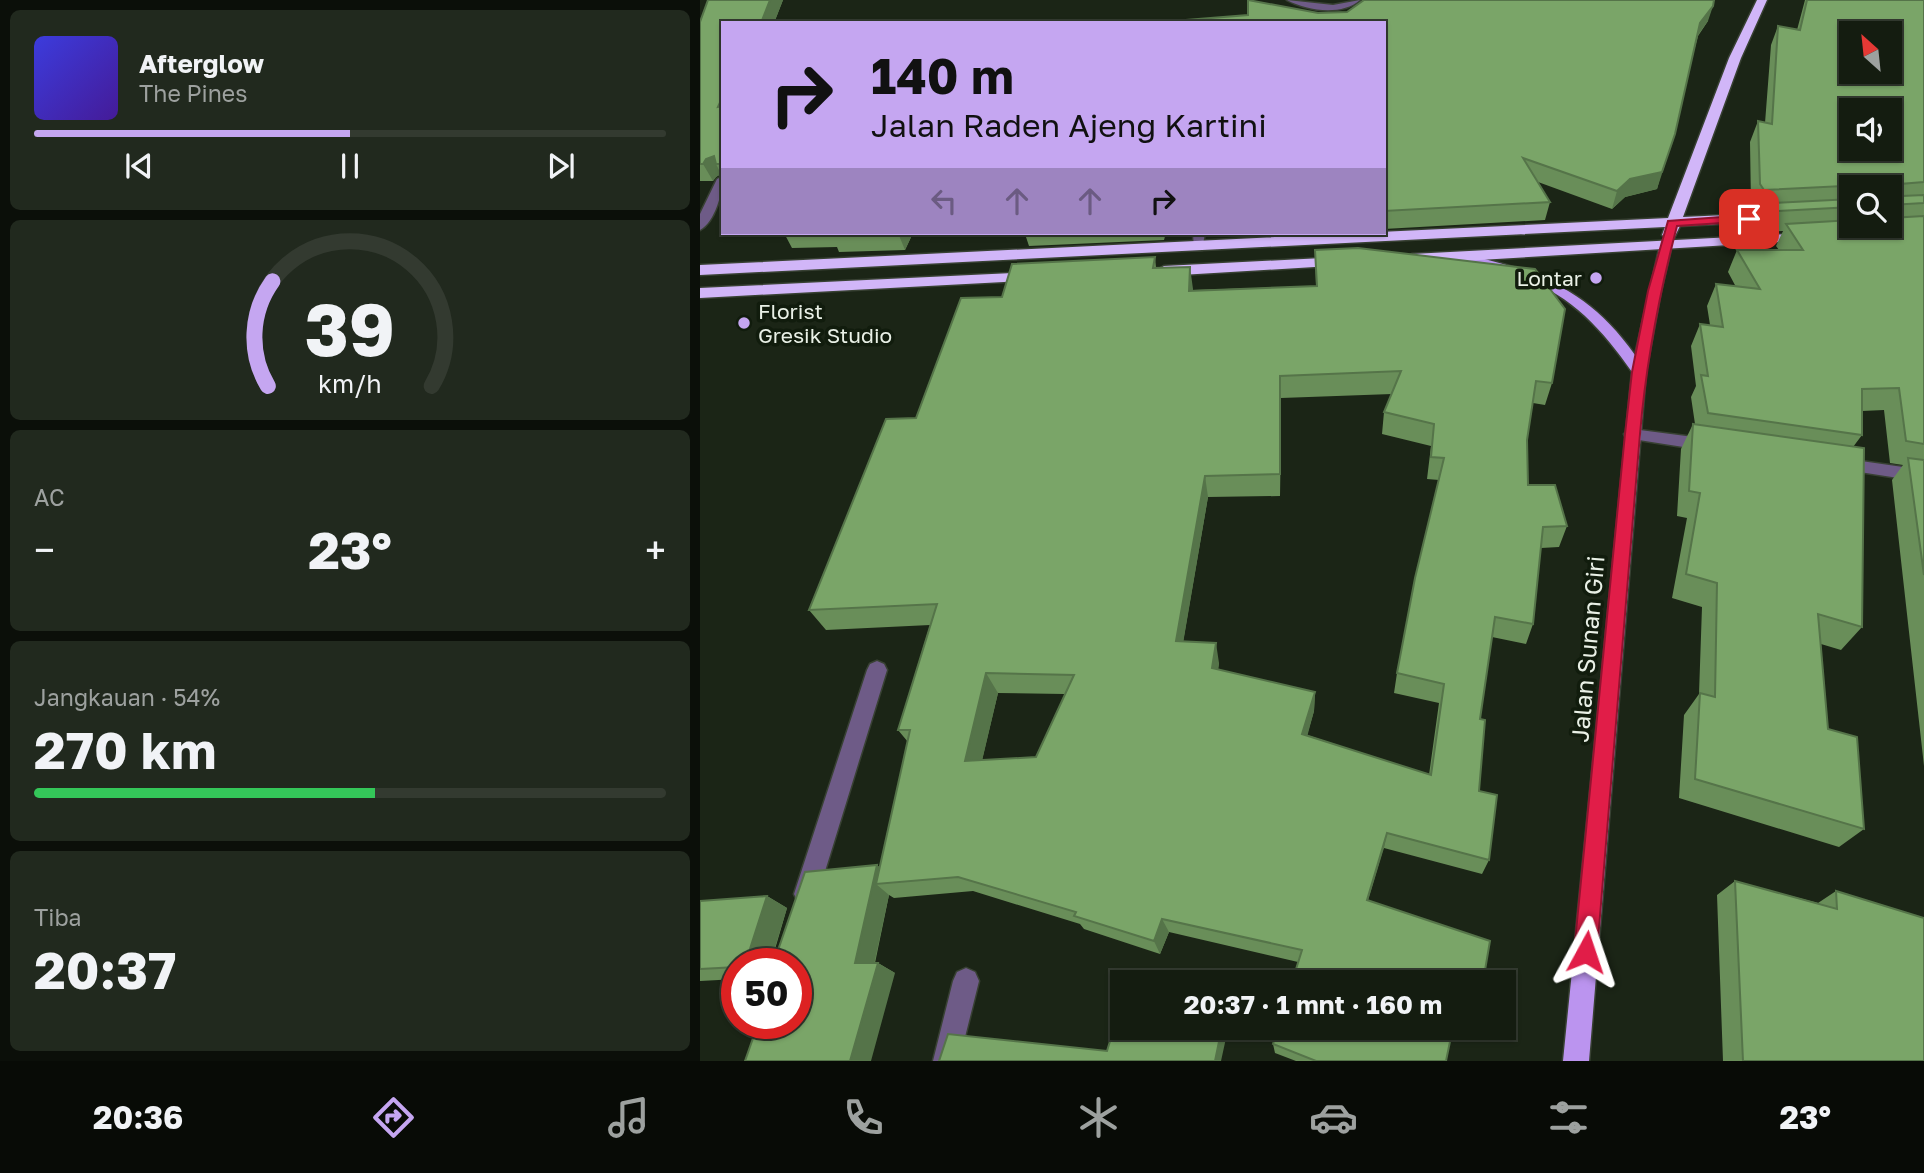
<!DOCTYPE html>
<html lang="id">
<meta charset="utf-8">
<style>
:root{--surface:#141c10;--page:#21291e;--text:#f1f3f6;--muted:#9da19f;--line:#333a30;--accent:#c5a6f1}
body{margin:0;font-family:"Golos Text",sans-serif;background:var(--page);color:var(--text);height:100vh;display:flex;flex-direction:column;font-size:26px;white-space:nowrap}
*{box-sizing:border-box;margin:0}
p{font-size:23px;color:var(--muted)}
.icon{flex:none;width:38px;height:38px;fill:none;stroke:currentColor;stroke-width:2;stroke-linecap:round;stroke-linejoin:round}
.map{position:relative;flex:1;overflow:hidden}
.panel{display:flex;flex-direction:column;gap:10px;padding:10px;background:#0b0f09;width:700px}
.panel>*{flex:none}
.guide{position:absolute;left:21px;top:21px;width:665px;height:214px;border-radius:0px;box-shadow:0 2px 5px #0004,0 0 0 2px var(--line);background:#c5a6f1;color:#111;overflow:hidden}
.needle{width:46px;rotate:333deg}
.buttons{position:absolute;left:1139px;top:21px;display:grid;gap:14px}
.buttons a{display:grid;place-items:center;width:63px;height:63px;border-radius:0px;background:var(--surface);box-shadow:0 2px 5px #0004,0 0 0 2px var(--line);font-size:35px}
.speed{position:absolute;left:21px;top:948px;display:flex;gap:14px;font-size:35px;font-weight:700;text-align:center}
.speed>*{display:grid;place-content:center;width:91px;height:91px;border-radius:50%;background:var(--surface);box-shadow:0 2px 5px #0004,0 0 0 2px var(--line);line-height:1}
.speed .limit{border:10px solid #d22;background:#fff;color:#111}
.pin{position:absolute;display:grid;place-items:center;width:60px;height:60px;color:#fff;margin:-30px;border-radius:14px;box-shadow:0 4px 10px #0006}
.me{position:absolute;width:77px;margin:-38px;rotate:5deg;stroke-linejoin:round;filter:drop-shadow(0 0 5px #0008)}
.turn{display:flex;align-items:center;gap:24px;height:147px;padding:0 35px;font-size:32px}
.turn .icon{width:91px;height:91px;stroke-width:2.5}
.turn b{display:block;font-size:49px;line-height:60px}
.lanes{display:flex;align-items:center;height:66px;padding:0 35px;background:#0003;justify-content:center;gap:35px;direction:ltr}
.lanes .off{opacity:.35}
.big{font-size:52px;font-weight:700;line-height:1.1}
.panel .card{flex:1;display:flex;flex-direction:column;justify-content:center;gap:10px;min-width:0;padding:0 24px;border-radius:10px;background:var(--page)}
.panel .dial{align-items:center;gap:0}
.dial svg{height:182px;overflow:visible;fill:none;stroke:var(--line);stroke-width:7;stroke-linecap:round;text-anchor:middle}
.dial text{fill:var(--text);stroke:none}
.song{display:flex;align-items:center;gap:21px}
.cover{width:84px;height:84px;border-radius:10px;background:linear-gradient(135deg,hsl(240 70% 55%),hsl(260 70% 35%))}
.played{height:7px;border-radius:4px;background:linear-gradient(90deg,var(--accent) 50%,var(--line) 50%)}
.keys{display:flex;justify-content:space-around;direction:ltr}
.heat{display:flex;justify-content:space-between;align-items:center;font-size:38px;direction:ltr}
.charge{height:10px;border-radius:5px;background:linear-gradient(90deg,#34c759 54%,var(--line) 0)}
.trip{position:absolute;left:410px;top:970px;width:406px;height:70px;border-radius:0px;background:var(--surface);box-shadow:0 2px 5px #0004,0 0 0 2px var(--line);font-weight:700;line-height:70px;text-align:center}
.menu{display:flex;height:112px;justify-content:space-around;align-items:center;background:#080b06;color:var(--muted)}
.menu .icon{width:49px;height:49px}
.menu .selected{color:var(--accent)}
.menu b{font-size:32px;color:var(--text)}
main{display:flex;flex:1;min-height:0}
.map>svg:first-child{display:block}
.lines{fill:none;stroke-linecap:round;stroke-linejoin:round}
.minor-casing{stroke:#384133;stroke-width:3}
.major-casing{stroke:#384133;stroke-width:3}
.highway-casing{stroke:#384133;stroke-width:3}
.minor{fill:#6e5b87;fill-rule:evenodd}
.major{fill:#bb94ef;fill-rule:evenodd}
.highway{fill:#d1b6f8;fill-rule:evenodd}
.wall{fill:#698e59;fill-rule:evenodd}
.shaded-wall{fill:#557449}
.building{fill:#7aa568;stroke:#557449;stroke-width:2;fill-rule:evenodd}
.route{fill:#e11d48;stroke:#92132f;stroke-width:2}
.poi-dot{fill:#c5a6f1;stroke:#111c0d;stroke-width:2.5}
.labels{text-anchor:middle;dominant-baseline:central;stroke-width:7;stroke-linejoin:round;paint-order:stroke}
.far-poi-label{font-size:21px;fill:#e9f0e6;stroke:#111c0d;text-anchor:end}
.street-label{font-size:24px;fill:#e9f0e6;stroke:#111c0d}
</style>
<main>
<section class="panel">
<div class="card">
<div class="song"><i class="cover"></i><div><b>Afterglow</b><p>The Pines</p></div></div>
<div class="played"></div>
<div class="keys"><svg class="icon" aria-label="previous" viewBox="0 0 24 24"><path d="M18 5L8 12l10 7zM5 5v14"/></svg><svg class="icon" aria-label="pause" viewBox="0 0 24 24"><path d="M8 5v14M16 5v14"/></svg><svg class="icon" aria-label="next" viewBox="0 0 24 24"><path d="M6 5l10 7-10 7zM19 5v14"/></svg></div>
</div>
<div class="card dial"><svg viewBox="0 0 100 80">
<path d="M14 69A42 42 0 1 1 86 69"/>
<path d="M14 69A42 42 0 0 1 16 23" stroke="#c5a6f1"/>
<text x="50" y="56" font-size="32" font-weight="700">39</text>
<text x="50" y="72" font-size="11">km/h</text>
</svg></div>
<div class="card"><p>AC</p>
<div class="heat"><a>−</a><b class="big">23°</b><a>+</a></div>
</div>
<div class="card"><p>Jangkauan · 54%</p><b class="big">270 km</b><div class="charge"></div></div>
<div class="card"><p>Tiba</p><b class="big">20:37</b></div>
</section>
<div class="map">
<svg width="1224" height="1061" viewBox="0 0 1224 1061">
<rect width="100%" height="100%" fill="#1b2516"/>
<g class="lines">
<g class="minor-casing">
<path id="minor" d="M587 0 633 5 660 0C642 16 607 11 587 0Z
M23 176C23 192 15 222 0 230V214L17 179Z
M493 233H505L502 250H494Z
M932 429 1009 439 1017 445 1009 451 926 438 924 434Z
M1140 458 1224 470V482L1134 468 1132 464 1134 460Z
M177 661 184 664 187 670 118 894 114 902 106 906 98 902 94 894 167 670 170 664Z
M266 968 275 972 279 981 259 1061H233L253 981 257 972Z"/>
</g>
<g class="major-casing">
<path id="major" d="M966 241 972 245 961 291 946 372 889 1061H863L932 372C900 326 866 290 811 274 794 269 767 267 754 257L760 253C837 271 888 288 935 355L960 245Z"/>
</g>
<g class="highway-casing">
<path id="highway" d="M1057 0H1067L1041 58 983 217 1152 209V217L980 226 974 238 969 239 962 235 965 227 0 275V265L968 218 1029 58Z
M1107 233 1112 234 1114 237 1112 240 712 264 704 259 712 254Z
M642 257 647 259 650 262 647 265 464 276 456 271 464 266Z
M334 272 340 274 342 277 340 280 0 298V288Z"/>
</g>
<use href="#minor" class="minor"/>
<use href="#major" class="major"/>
<use href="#highway" class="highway"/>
</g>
<path class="wall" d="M8 0H83L74 23H23V177L21 174 16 177 13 181H0V22Z
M1105 0H1224V766L1192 480 1203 465 1190 463 1184 410 1162 411V435L1153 447 1162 627 1141 650 1121 644 1128 729 1164 829 1139 847 979 798 984 715 999 694 1002 607 972 598 987 518 977 516 981 449 993 424H995L991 397 996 386 991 346 1000 324 1010 325 1007 306 1016 284 1036 287 1028 272 1037 250H1079L1076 246 1083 231 1068 232 1063 224 1070 210 1055 211 1051 205 1050 142 1058 121 1065 123 1071 45 1078 26 1097 30ZM1152 187H1190V226H1152Z
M618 13 1008 21 998 36 957 189 925 197 912 209 838 182 850 202 845 220 684 229V23Z
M84 233H213L205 250 139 252 137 247 92 248Z
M312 233H466L464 240 329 246 325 234H312Z
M615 250 852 383 845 405 833 403 827 440 828 485 867 526 859 547 841 548 833 624 826 644 792 637 780 719 779 791 789 860 782 874 684 848 598 962 469 932 460 954 384 929 380 924 273 891 194 898 189 895 175 963H178L195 973 96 964H37V979L0 981V901L67 896 87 908 73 956H76L177 865 180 868 208 742 198 730 230 625 126 630 109 610 216 418 302 297 455 257 456 268 493 290 616 286ZM692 394 684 412 682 434 731 446 727 479 739 480 697 673 694 693 739 703 729 775 607 735 614 711 615 692 518 670 519 663 483 642 508 497 580 496 581 398ZM298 693 365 694 336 757 282 760Z
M1035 881 1118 903 1136 891 1224 1061H1023L1017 895Z
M573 1044 746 1061H596L575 1053Z"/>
<path class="shaded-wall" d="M70 0H83L74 23H61Z
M1013 6 1008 21 995 39 1000 23Z
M23 96V117L18 107Z
M975 134 957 189 925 197 912 209 917 191Z
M14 156 16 164 21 174 16 177 13 181 3 164 6 159Z
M198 233H213L205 250Z
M490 267 493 289 491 312 489 291Z
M580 376 581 398 580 496Z
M505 476 508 497 480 661 476 641Z
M516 643 519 663 515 688 512 668Z
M286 673 298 693 278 778 265 761Z
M615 692 614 711 603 752 602 734Z
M687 833 684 848 664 914 667 900Z
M177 865 193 879 176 884 189 895 172 974 155 963Z
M67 896 87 908 70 964 48 955Z
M462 919 469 932 460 954 454 941Z
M178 963 195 973 171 1061H150Z
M522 1027H527L528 1029 521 1061H515Z"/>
<path class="building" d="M8 0H70L61 23H23V96L18 107 23 106V164H16L14 156 6 159 3 164H0V22Z
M548 0 618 13 647 12 664 0H1014L1013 6 1000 23 975 134 962 172 930 179 917 191 823 158 850 202 684 211V23H448L548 15Z
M1107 0H1224V182L1200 184 1199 194 1202 196 1224 195V203L1190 205V187H1163V185L1064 190 1060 184 1058 121 1072 124 1078 26 1100 30ZM1152 33H1190V72H1152ZM1152 110H1190V149H1152Z
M1152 199V207L1078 211 1073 203Z
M1224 216V444L1206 441 1199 388 1162 389V435L1008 413 1001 375 1008 376 1000 324 1023 327 1016 284 1060 289 1037 250H1103L1086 224 1152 220V226H1190V218Z
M658 248 835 269 865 309 852 383 836 381 827 440 828 485H855L867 526 843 527 833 624 795 617 780 719 785 720 779 791 797 795 789 860 687 833 667 900 790 941 783 982H592L602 950 462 919 454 941 374 916 376 912 258 877 176 884 210 730H198L237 604 109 610 186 419 216 418 261 298 302 297 312 264 455 257 453 268 490 267 489 291 617 286 615 250ZM701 371 684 412 734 424 731 457 744 458 715 578 697 673 744 684 731 775 602 734 615 692 512 668 516 643 476 641 505 476 580 474V376ZM286 673 374 675 336 757 265 761Z
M993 424 1164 448 1162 627 1118 614 1128 729 1157 737 1164 829 995 779 1000 693 1015 697 1017 583 986 574 1000 493 989 491Z
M1208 458 1224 460V575Z
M177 865 155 963H178L150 1061H45L58 1024H96V964H37V967L0 969V901L67 896 48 955 76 956 105 872Z
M1035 881 1137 909 1136 891 1224 918V1061H1043Z
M422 1002V1027H522L515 1061H239L248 1034 407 1051Z
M578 1027H753L746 1061H616L573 1044Z"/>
<path class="route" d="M1049 215 1054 219 1053 221 977 226C959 295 946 363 940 434L897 952 894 960 886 963 877 960 874 952 925 434 932 372 948 291 968 221Z"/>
<g class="poi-dot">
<circle cx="896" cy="278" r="7"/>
<circle cx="44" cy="323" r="7"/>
</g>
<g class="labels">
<g class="far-poi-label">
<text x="882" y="278">Lontar</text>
<text x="58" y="311" text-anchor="start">Florist<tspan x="58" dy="24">Gresik Studio</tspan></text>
</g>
<g class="street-label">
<text transform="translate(887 649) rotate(-85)">Jalan Sunan Giri</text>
</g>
</g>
</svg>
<div class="buttons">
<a><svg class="needle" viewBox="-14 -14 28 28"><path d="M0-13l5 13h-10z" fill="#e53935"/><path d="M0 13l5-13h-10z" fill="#9da19f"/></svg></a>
<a><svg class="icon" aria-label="sound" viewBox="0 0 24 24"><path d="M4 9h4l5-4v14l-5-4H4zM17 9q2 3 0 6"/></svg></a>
<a><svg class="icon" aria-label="search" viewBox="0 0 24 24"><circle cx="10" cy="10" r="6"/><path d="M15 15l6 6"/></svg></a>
</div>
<div class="speed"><div class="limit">50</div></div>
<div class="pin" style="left:1049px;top:219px;background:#d93025"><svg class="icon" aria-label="arrive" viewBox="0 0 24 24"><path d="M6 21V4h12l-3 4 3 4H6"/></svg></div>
<svg class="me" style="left:886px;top:952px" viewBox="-20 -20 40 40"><path d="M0-17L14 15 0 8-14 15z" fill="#e11d48" stroke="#fff" stroke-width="4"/></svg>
<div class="trip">20:37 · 1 mnt · 160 m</div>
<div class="guide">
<div class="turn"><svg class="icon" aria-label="right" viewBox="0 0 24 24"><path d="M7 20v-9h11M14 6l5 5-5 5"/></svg><div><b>140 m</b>Jalan Raden Ajeng Kartini</div></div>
<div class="lanes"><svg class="icon off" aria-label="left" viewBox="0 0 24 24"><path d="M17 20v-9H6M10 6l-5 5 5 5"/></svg><svg class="icon off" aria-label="ahead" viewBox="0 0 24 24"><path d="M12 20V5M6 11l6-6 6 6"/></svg><svg class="icon off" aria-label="ahead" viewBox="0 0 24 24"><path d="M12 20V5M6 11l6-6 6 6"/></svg><svg class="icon" aria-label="right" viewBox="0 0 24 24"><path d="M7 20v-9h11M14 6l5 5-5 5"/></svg></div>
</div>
</div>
</main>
<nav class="menu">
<b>20:36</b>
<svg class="icon selected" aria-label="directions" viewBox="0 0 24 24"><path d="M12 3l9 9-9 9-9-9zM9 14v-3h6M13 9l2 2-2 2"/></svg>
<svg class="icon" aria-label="music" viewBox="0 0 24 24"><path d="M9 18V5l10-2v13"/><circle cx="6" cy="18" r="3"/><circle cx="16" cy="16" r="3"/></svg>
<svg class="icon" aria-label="phone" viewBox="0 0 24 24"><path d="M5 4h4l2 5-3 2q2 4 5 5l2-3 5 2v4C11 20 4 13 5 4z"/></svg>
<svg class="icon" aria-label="climate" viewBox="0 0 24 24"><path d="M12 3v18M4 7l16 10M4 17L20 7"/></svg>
<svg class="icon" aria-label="car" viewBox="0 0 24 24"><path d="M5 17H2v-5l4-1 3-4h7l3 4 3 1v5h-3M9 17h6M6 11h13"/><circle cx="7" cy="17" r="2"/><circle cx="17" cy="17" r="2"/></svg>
<svg class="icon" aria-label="filters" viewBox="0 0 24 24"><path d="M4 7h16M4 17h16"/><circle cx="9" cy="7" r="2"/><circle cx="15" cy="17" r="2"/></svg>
<b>23°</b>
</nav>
